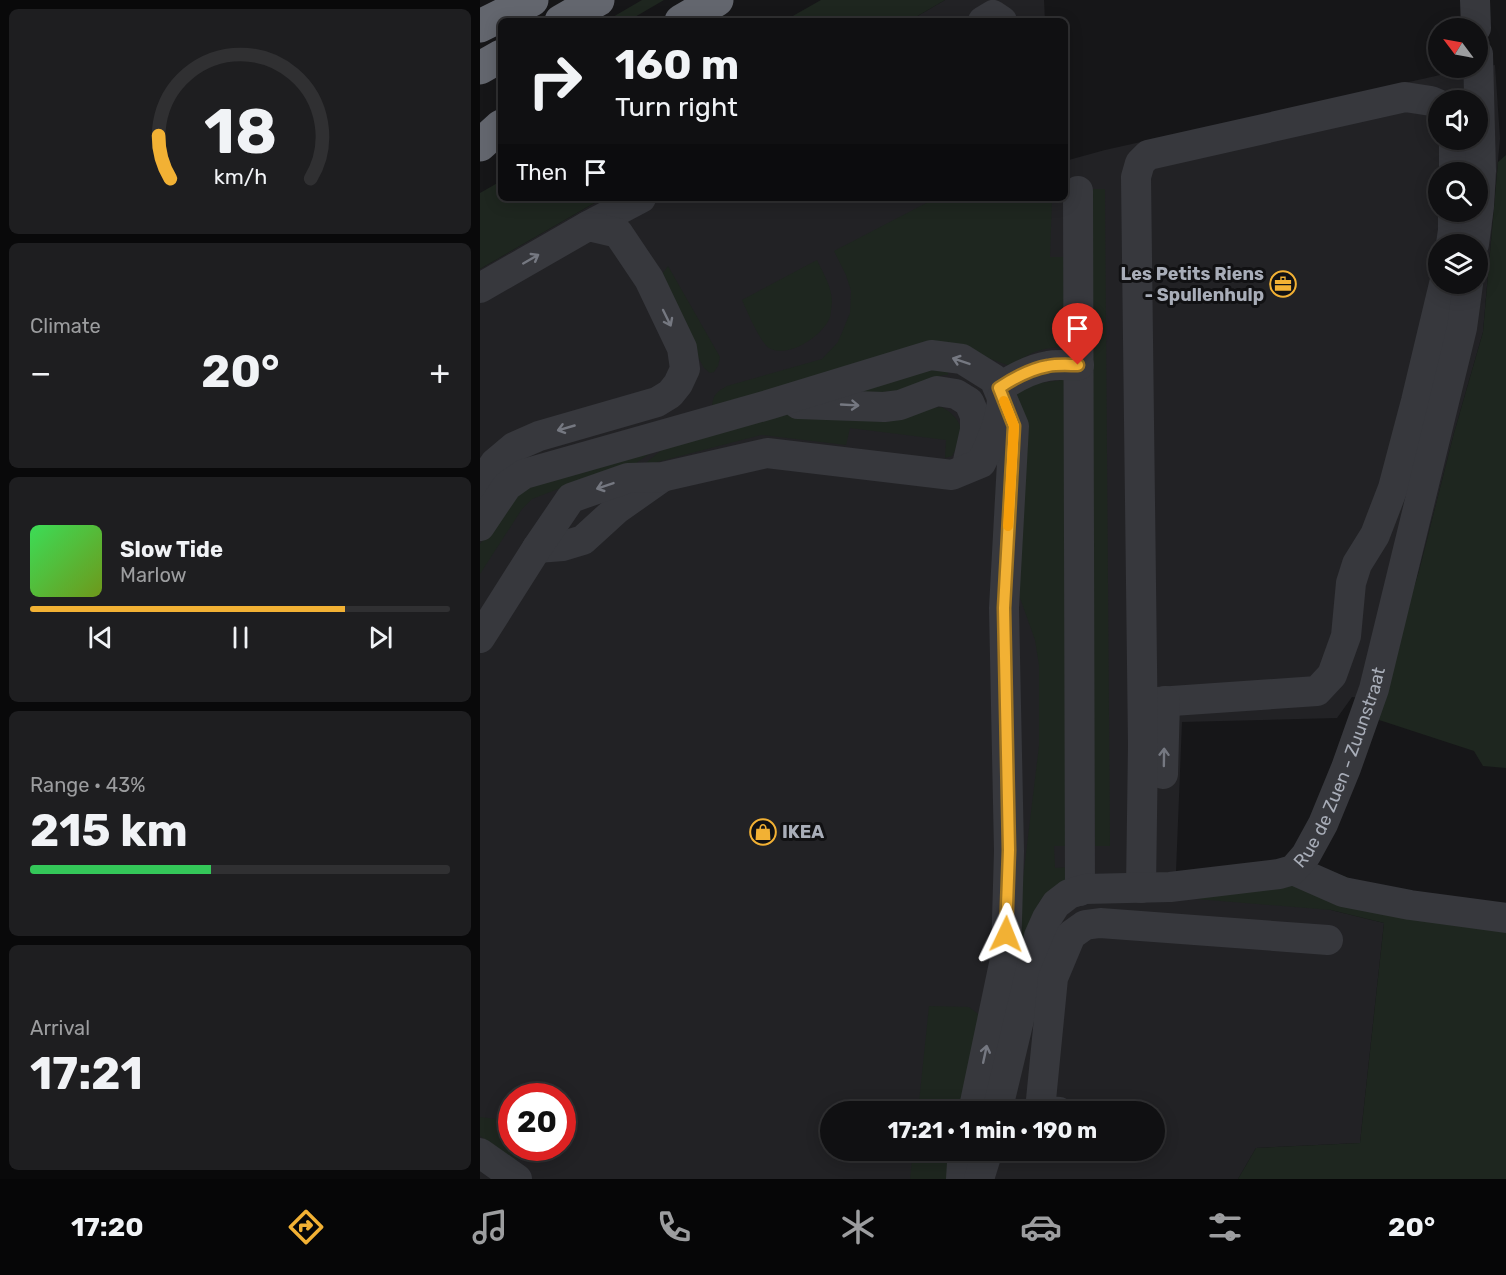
<!DOCTYPE html>
<meta charset="utf-8">
<style>
:root{--surface:#101012;--page:#1e1e20;--text:#f1f3f6;--muted:#9c9d9f;--line:#303032;--accent:#f2b134}
body{margin:0;font-family:Rubik,sans-serif;background:var(--page);color:var(--text);height:100vh;display:flex;flex-direction:column;font-size:22px;white-space:nowrap}
*{box-sizing:border-box;margin:0}
p{font-size:20px;color:var(--muted)}
.icon{flex:none;width:33px;height:33px;fill:none;stroke:currentColor;stroke-width:2;stroke-linecap:round;stroke-linejoin:round}
.map{position:relative;flex:1;overflow:hidden}
.panel{display:flex;flex-direction:column;gap:9px;padding:9px;background:#09090a;width:480px}
.panel>*{flex:none}
.top-card{position:absolute;left:18px;top:18px;width:570px;height:183px;border-radius:9px;box-shadow:0 3px 15px #0003,0 0 0 2px var(--line);background:#101012;color:var(--text);overflow:hidden}
.needle{width:39px;rotate:302deg}
.tools{position:absolute;left:948px;top:18px;display:grid;gap:12px}
.tools a{display:grid;place-items:center;width:60px;height:60px;border-radius:50%;background:var(--surface);box-shadow:0 3px 15px #0003,0 0 0 2px var(--line);font-size:30px}
.speed{position:absolute;left:18px;top:1083px;display:flex;gap:12px;font-size:30px;font-weight:700;text-align:center}
.speed>*{display:grid;place-content:center;width:78px;height:78px;border-radius:50%;background:var(--surface);box-shadow:0 3px 15px #0003,0 0 0 2px var(--line);line-height:1}
.speed .limit{border:9px solid #d22;background:#fff;color:#111}
.pin{position:absolute;display:grid;place-items:center;width:51px;height:51px;color:#fff;margin:-62px -26px;border-radius:50% 50% 50% 0;rotate:-45deg;box-shadow:0 0 6px #0007}
.pin .icon{rotate:45deg}
.me{position:absolute;width:66px;margin:-33px;rotate:2deg;stroke-linejoin:round;filter:drop-shadow(0 0 4px #0008)}
.turn{display:flex;align-items:center;gap:21px;height:126px;padding:0 18px;font-size:27px}
.turn .icon{width:78px;height:78px;stroke-width:2.5}
.turn b{display:block;font-size:42px;line-height:51px}
.then{display:flex;align-items:center;height:57px;padding:0 18px;background:#0003;gap:12px;font-size:22px}
.big{font-size:45px;font-weight:700;line-height:1.1}
.panel .tile{flex:1;display:flex;flex-direction:column;justify-content:center;gap:9px;min-width:0;padding:0 21px;border-radius:9px;background:var(--page)}
.panel .dial{align-items:center;gap:0}
.dial svg{height:156px;overflow:visible;fill:none;stroke:var(--line);stroke-width:7;stroke-linecap:round;text-anchor:middle}
.dial text{fill:var(--text);stroke:none}
.song{display:flex;align-items:center;gap:18px}
.cover{width:72px;height:72px;border-radius:9px;background:linear-gradient(135deg,hsl(130 70% 55%),hsl(80 70% 35%))}
.played{height:6px;border-radius:3px;background:linear-gradient(90deg,var(--accent) 75%,var(--line) 75%)}
.keys{display:flex;justify-content:space-around;direction:ltr}
.heat{display:flex;justify-content:space-between;align-items:center;font-size:33px;direction:ltr}
.charge{height:9px;border-radius:4px;background:linear-gradient(90deg,#34c759 43%,var(--line) 0)}
.trip{position:absolute;left:340px;top:1101px;width:345px;height:60px;border-radius:30px;background:var(--surface);box-shadow:0 3px 15px #0003,0 0 0 2px var(--line);font-weight:700;line-height:60px;text-align:center}
.tab-bar{display:flex;height:96px;justify-content:space-around;align-items:center;background:#060607;color:var(--muted)}
.tab-bar .icon{width:42px;height:42px}
.tab-bar .current{color:var(--accent)}
.tab-bar b{font-size:27px;color:var(--text)}
main{display:flex;flex:1;min-height:0}
.map>svg:first-child{display:block}
.built{fill:#222225;fill-rule:evenodd}
.green{fill:#1e261f}
.lines{fill:none;stroke-linecap:round;stroke-linejoin:round}
.minor{stroke:#37383d;stroke-width:30}
.highway{stroke:#63666e;stroke-width:33}
.oneway{stroke:#757881}
.route-casing{stroke:#9d7322;stroke-width:15}
.route{stroke:#f2b134;stroke-width:10}
.slow{stroke:#f59e0b;stroke-width:10}
.labels{text-anchor:middle;dominant-baseline:central;stroke-width:6;stroke-linejoin:round;paint-order:stroke}
.poi-label{font-size:18px;font-weight:bold;fill:#a8adb8;stroke:#111113;text-anchor:end}
.street-label{font-size:18px;fill:#a8adb8;stroke:#111113}
</style>
<main>
<section class="panel">
<div class="tile dial"><svg viewBox="0 0 100 80">
<path d="M14 69A42 42 0 1 1 86 69"/>
<path d="M14 69A42 42 0 0 1 8 47" stroke="#f2b134"/>
<text x="50" y="56" font-size="32" font-weight="700">18</text>
<text x="50" y="72" font-size="11">km/h</text>
</svg></div>
<div class="tile"><p>Climate</p>
<div class="heat"><a>−</a><b class="big">20°</b><a>+</a></div>
</div>
<div class="tile">
<div class="song"><i class="cover"></i><div><b>Slow Tide</b><p>Marlow</p></div></div>
<div class="played"></div>
<div class="keys"><svg class="icon" aria-label="previous" viewBox="0 0 24 24"><path d="M18 5L8 12l10 7zM5 5v14"/></svg><svg class="icon" aria-label="pause" viewBox="0 0 24 24"><path d="M8 5v14M16 5v14"/></svg><svg class="icon" aria-label="next" viewBox="0 0 24 24"><path d="M6 5l10 7-10 7zM19 5v14"/></svg></div>
</div>
<div class="tile"><p>Range · 43%</p><b class="big">215 km</b><div class="charge"></div></div>
<div class="tile"><p>Arrival</p><b class="big">17:21</b></div>
</section>
<div class="map">
<svg width="1026" height="1179" viewBox="0 0 1026 1179">
<rect width="100%" height="100%" fill="#161618"/>
<path class="built" d="M465 0H564L565 21H429Z
M1015 65 1020 138 1003 332 974 433 939 571 899 701 872 697 857 718 702 722 696 872 904 923 880 1143 776 1148 758 1179H0V269L123 198H585V161L625 150 987 69ZM958 100H998V140H958ZM958 172H998V212H958ZM958 244H998V284H958ZM32 1096H82V1148H32ZM351 1112H675V1150H351Z"/>
<path class="green" d="M162 0H184L148 21H126Z
M341 0H465L429 21H304Z
M1026 155V768L1003 766 994 751 893 718 939 571 974 433 1003 332 1018 162Z
M21 181V198H123L0 269V193Z
M607 189H625L630 846H615Z
M456 198H572L570 257H587L589 346C562 348 552 351 530 366L508 358 232 409C233 395 235 393 247 386L342 359 358 342 370 313 371 291 366 275 354 251Z
M337 260C344 275 352 287 352 303 351 307 351 314 350 317 343 336 308 359 289 348 280 342 267 311 262 300Z
M188 266 240 357 238 366 234 372 230 373 224 368 177 281Z
M451 369 468 371V375H463L421 391 382 393 381 387Z
M589 379 593 846H574L575 868 593 867 582 887C570 888 565 893 559 903L528 1001 559 746V665L555 640 540 598 537 573 533 394 553 384Z
M462 407C474 414 483 423 481 438 480 444 475 450 472 456L465 458 466 440 370 428 366 445 281 435 162 466 189 444 295 414 415 420 451 408Z
M172 452 146 470 78 489 52 499 42 509 0 574V544L38 493 48 484Z
M834 865 888 885 1026 906V1179H758L776 1148 880 1143 904 923 851 910 692 897Z
M449 1006 489 1007 505 1019 484 1111 438 1112Z
M0 1117 31 1121 32 1148H39L37 1161 0 1136Z
M433 1151H476L470 1179H430Z"/>
<g class="lines">
<g class="minor">
<path d="M995 0 996 28"/>
<path d="M503 21 513 15 522 21"/>
<path d="M974 140V172"/>
<path d="M598 191 600 891"/>
<path d="M108 226 161 198"/>
<path d="M971 244 973 230V212"/>
<path d="M994 244 999 206 1001 171 998 54"/>
<path d="M0 288 108 226 138 233 169 279 202 348 205 369 198 384 190 394 177 402 59 436 34 447 15 463 0 484"/>
<path d="M519 388C534 378 550 369 568 366 578 364 589 366 599 365"/>
<path d="M318 404 404 407 420 405 457 391 476 394 489 402 495 416V430L488 461"/>
<path d="M0 526 27 486 44 474 291 404 451 355 482 359 514 379 534 426 524 608 529 851 526 954 493 1112"/>
<path d="M57 548 83 546 103 540 137 509 181 478"/>
<path d="M0 638 57 548 91 498 148 478 182 477 287 453 472 475 501 463C511 444 522 417 522 397"/>
<path d="M663 703 837 691 852 675 866 636 871 583 877 564 895 535 913 488 936 401 964 284"/>
<path d="M683 774 685 701"/>
<path d="M813 870 863 892 930 905 1026 918"/>
<path d="M661 888 663 745 656 177 660 163 668 155 925 97 951 101 958 104"/>
<path id="s1" d="M517 1112 559 936 567 918 576 904 589 894 605 889 690 887 799 874 813 870 826 855 843 824 866 768 894 689 982 328 988 284"/>
<path d="M579 1112 560 1110 573 978 591 935 605 925 620 923 848 940"/>
<path d="M0 1153 37 1179"/>
<path d="M481 1179 482 1163 485 1150"/>
<path d="M499 1179 508 1150"/>
</g>
<path class="highway" d="M81 21 118 0
M201 21 237 0
M0 26 52 0
M0 68 21 56
M0 145 21 126"/>
</g>
<defs><path id="oneway-shaft" d="M-6 0H5M1.5-3L5.5 0L1.5 3" fill="none" stroke-width="1.6" stroke-linecap="round" stroke-linejoin="round" transform="scale(1.5)"/></defs>
<g class="oneway">
<use href="#oneway-shaft" transform="translate(51 259) rotate(-30)"/>
<use href="#oneway-shaft" transform="translate(187 318) rotate(64)"/>
<use href="#oneway-shaft" transform="translate(481 361) rotate(-161)"/>
<use href="#oneway-shaft" transform="translate(370 405) rotate(3)"/>
<use href="#oneway-shaft" transform="translate(86 428) rotate(164)"/>
<use href="#oneway-shaft" transform="translate(125 486) rotate(161)"/>
<use href="#oneway-shaft" transform="translate(684 757) rotate(-89)"/>
<use href="#oneway-shaft" transform="translate(505 1054) rotate(-78)"/>
</g>
<g class="lines">
<g class="route-casing">
<path id="route" d="M526 934 529 850 524 608 534 426 519 388C534 378 550 369 568 366 578 364 589 365 598 365"/>
</g>
<use href="#route" class="route"/>
<path class="slow" d="M524 401 534 426 528 526"/>
</g>
<defs>
<g id="office-ring" transform="scale(1.35)"><circle r="9.5" fill="#111113" stroke="#f2b134" stroke-width="1.5"/><path d="M-6-3h4V-5.5h4V-3h4V5H-6ZM-1-4.5V-3h2v-1.5ZM-6 0V1H6V0Z" fill="#f2b134"/></g>
<g id="shop-ring" transform="scale(1.35)"><circle r="9.5" fill="#111113" stroke="#f2b134" stroke-width="1.5"/><path d="M-5-2.5h2.3a2.7 3.5 0 0 1 5.4 0H5L5.5 6h-11ZM-1.5-2.5h3a1.5 2.3 0 0 0-3 0Z" fill="#f2b134"/></g>
</defs>
<g fill-rule="evenodd">
<use href="#office-ring" x="803" y="284"/>
<use href="#shop-ring" x="283" y="832"/>
</g>
<g class="labels">
<g class="poi-label">
<text x="784" y="274">Les Petits Riens<tspan x="784" dy="21">- Spullenhulp</tspan></text>
<text x="302" y="832" text-anchor="start">IKEA</text>
</g>
<g class="street-label">
<text stroke="none"><textPath href="#s1" startOffset="574">Rue de Zuen - Zuunstraat</textPath></text>
</g>
</g>
</svg>
<div class="tools">
<a><svg class="needle" viewBox="-14 -14 28 28"><path d="M0-13l5 13h-10z" fill="#e53935"/><path d="M0 13l5-13h-10z" fill="#9c9d9f"/></svg></a>
<a><svg class="icon" aria-label="sound" viewBox="0 0 24 24"><path d="M4 9h4l5-4v14l-5-4H4zM17 9q2 3 0 6"/></svg></a>
<a><svg class="icon" aria-label="search" viewBox="0 0 24 24"><circle cx="10" cy="10" r="6"/><path d="M15 15l6 6"/></svg></a>
<a><svg class="icon" aria-label="layers" viewBox="0 0 24 24"><path d="M12 4l9 5-9 5-9-5zM3 14l9 5 9-5"/></svg></a>
</div>
<div class="speed"><div class="limit">20</div></div>
<div class="pin" style="left:598px;top:365px;background:#d93025"><svg class="icon" aria-label="arrive" viewBox="0 0 24 24"><path d="M6 21V4h12l-3 4 3 4H6"/></svg></div>
<svg class="me" style="left:526px;top:934px" viewBox="-20 -20 40 40"><path d="M0-17L14 15 0 8-14 15z" fill="#f2b134" stroke="#fff" stroke-width="4"/></svg>
<div class="trip">17:21 · 1 min · 190 m</div>
<div class="top-card">
<div class="turn"><svg class="icon" aria-label="right" viewBox="0 0 24 24"><path d="M7 20v-9h11M14 6l5 5-5 5"/></svg><div><b>160 m</b>Turn right</div></div>
<div class="then">Then<svg class="icon" aria-label="arrive" viewBox="0 0 24 24"><path d="M6 21V4h12l-3 4 3 4H6"/></svg></div>
</div>
</div>
</main>
<nav class="tab-bar">
<b>17:20</b>
<svg class="icon current" aria-label="directions" viewBox="0 0 24 24"><path d="M12 3l9 9-9 9-9-9zM9 14v-3h6M13 9l2 2-2 2"/></svg>
<svg class="icon" aria-label="music" viewBox="0 0 24 24"><path d="M9 18V5l10-2v13"/><circle cx="6" cy="18" r="3"/><circle cx="16" cy="16" r="3"/></svg>
<svg class="icon" aria-label="phone" viewBox="0 0 24 24"><path d="M5 4h4l2 5-3 2q2 4 5 5l2-3 5 2v4C11 20 4 13 5 4z"/></svg>
<svg class="icon" aria-label="climate" viewBox="0 0 24 24"><path d="M12 3v18M4 7l16 10M4 17L20 7"/></svg>
<svg class="icon" aria-label="car" viewBox="0 0 24 24"><path d="M5 17H2v-5l4-1 3-4h7l3 4 3 1v5h-3M9 17h6M6 11h13"/><circle cx="7" cy="17" r="2"/><circle cx="17" cy="17" r="2"/></svg>
<svg class="icon" aria-label="filters" viewBox="0 0 24 24"><path d="M4 7h16M4 17h16"/><circle cx="9" cy="7" r="2"/><circle cx="15" cy="17" r="2"/></svg>
<b>20°</b>
</nav>
